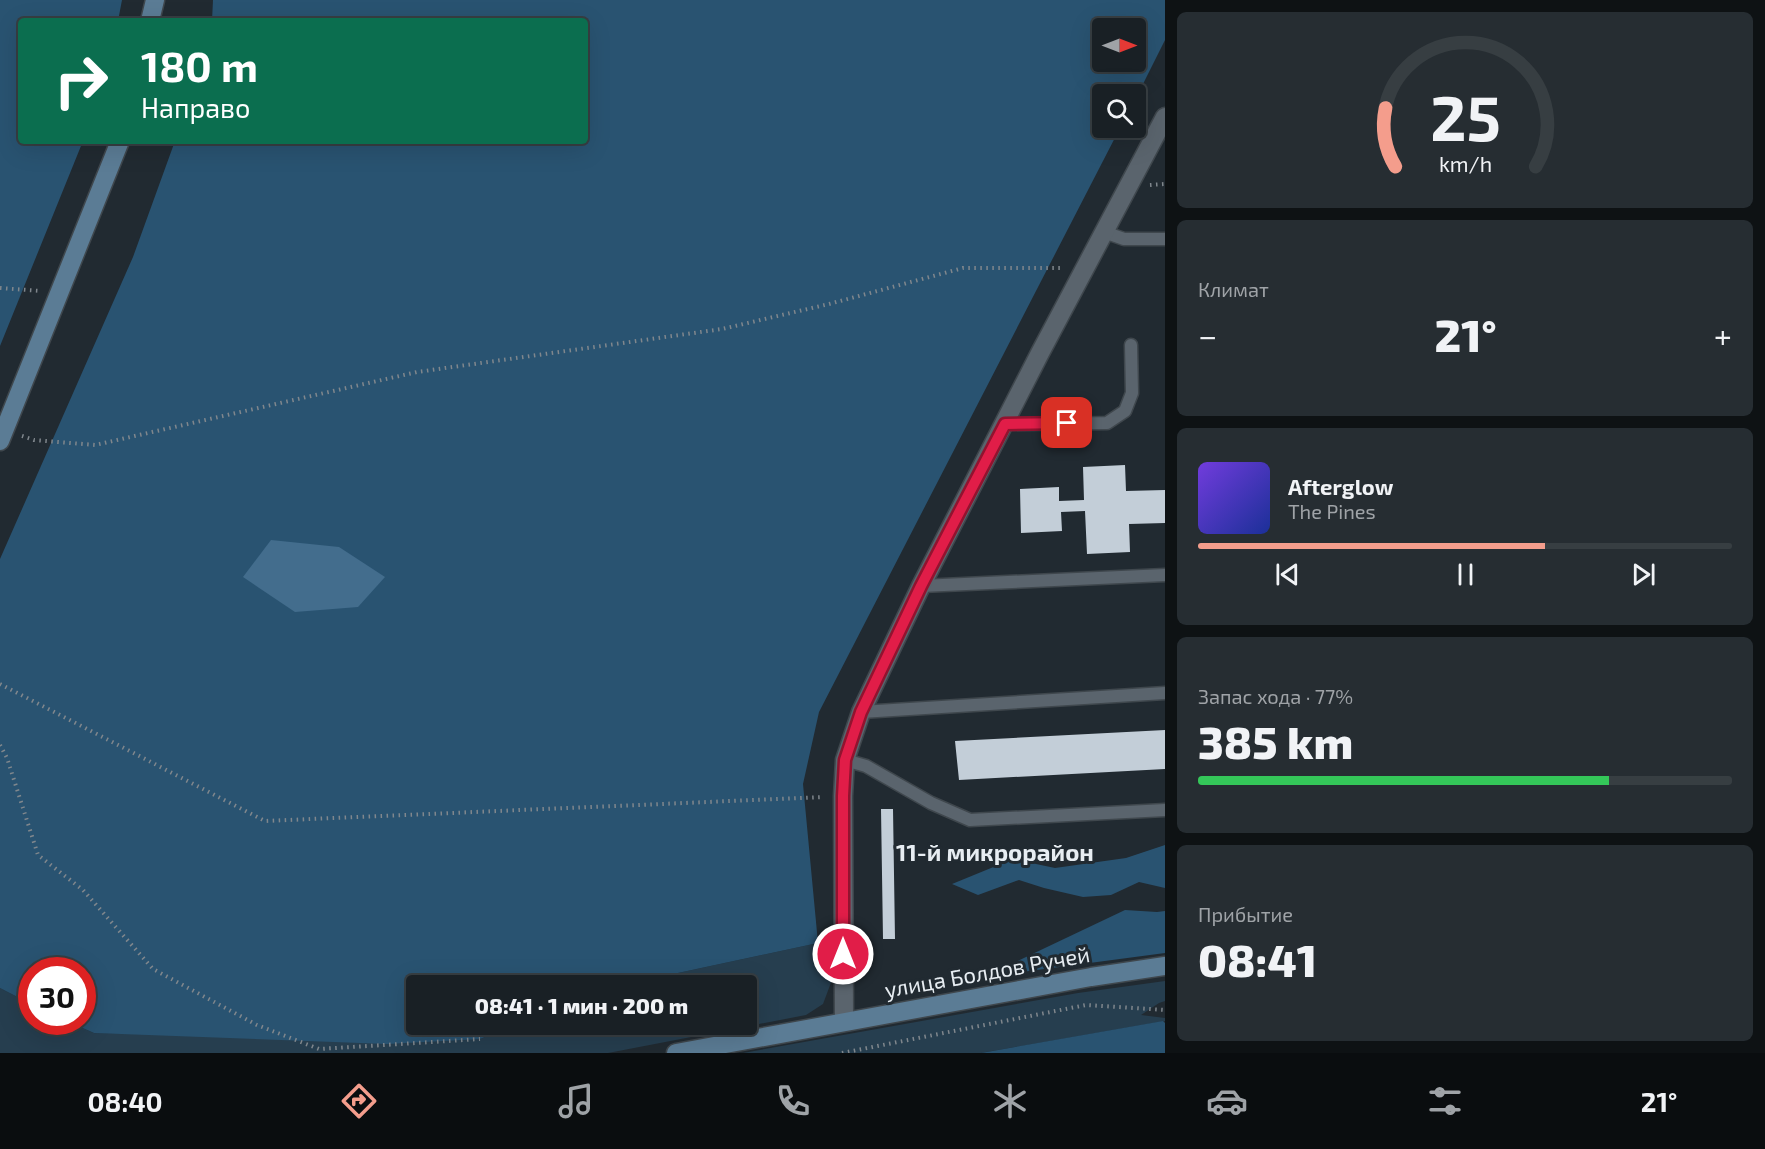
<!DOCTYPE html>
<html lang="ru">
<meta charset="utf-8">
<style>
:root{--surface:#192025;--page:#262d32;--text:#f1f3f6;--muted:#9fa3a7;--line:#373e42;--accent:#f49d8c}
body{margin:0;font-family:"Exo 2",sans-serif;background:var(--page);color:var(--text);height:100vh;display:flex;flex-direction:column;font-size:22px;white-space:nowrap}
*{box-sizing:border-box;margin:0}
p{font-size:20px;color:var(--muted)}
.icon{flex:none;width:33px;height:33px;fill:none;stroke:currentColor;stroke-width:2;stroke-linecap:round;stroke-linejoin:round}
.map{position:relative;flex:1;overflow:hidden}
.panel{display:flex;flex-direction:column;gap:12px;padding:12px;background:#0e1214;width:600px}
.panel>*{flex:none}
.hud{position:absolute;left:18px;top:18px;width:570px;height:126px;border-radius:6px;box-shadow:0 6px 24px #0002,0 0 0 2px var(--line);background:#0b6e4f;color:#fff;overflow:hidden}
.needle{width:39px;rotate:90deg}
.buttons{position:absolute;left:1092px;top:18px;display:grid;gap:12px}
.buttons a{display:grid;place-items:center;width:54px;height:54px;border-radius:6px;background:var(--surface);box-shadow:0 6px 24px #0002,0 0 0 2px var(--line);font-size:30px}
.speed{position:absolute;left:18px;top:957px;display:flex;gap:12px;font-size:30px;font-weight:700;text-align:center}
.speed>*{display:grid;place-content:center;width:78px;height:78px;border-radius:50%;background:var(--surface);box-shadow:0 6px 24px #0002,0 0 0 2px var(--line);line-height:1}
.speed .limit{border:9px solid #d22;background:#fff;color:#111}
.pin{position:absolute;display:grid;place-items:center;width:51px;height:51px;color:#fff;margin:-26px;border-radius:12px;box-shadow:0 3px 9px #0006}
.me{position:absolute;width:66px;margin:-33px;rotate:0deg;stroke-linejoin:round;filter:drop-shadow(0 0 4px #0008)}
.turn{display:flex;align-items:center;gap:21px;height:126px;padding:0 24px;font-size:27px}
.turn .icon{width:78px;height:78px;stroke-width:2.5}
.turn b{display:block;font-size:42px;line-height:51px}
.big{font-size:45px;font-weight:800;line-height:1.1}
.panel .card{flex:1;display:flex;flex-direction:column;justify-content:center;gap:9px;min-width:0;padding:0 21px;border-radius:9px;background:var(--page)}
.panel .dial{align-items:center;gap:0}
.dial svg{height:156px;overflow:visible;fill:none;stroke:var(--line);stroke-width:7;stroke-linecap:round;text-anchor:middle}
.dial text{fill:var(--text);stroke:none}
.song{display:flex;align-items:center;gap:18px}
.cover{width:72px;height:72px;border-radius:9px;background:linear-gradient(135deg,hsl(260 70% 55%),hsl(230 70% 35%))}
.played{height:6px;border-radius:3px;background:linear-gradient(90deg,var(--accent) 65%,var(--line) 65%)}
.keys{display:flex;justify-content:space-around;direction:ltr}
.heat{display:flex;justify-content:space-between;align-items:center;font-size:33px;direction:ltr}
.charge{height:9px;border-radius:4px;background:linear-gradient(90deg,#34c759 77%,var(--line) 0)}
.trip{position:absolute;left:406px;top:975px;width:351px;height:60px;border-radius:6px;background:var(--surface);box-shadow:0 6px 24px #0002,0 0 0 2px var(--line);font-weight:800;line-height:60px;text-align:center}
.dock{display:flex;height:96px;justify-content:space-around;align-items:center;background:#0a0d0f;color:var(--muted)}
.dock .icon{width:42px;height:42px}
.dock .current{color:var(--accent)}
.dock b{font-size:27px;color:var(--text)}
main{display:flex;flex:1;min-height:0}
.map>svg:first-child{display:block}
.green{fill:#263e4f}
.forest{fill:#295371;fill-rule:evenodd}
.water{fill:#436d8d}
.building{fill:#c3ced8}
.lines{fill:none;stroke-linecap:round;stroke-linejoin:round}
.lane-casing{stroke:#3f474d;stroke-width:15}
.street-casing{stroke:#3f474d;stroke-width:21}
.secondary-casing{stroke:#3f474d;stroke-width:21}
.path{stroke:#80878d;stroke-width:4;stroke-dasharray:1.5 4.5;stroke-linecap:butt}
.lane{stroke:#5a646d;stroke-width:12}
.street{stroke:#5a646d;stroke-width:18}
.secondary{stroke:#5b7c95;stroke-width:18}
.route-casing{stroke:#92132f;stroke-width:15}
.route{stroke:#e11d48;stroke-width:10}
.labels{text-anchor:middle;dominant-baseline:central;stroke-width:6;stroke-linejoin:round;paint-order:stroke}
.street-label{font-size:22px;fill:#e7edf2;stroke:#212a31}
.neighbourhood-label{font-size:24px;font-weight:bold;fill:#e7edf2;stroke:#212a31}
</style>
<main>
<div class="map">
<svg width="1165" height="1053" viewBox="0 0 1165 1053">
<rect width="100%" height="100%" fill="#212a31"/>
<path class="green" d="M818 943 832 980 823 1004 806 1015 608 1053H0V988L31 1004 32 1022H69L94 1033 480 1039 514 1025 747 1024V986L622 985Z
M1165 981V1001L1159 1003 1141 1015 1165 1018V1021L981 1053H743L1078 993Z"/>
<path class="forest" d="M0 0H122L118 21H21V141H83L0 346Z
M213 0H1165V40L1136 98V94H1102V128H1120L819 712 803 784 818 943 622 985 417 986V1024L514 1025 480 1039 387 1044 94 1033 69 1022H82V970H32L31 1004 0 988V559L133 257 175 141H585V21H212ZM1102 28H1136V62H1102Z
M1165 845V888L1139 882 1111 895 1083 897 1044 888 1019 880 978 895 952 884 1013 859 1055 868 1126 858Z
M1125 910 1157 912 1165 911V953L984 977Z
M1163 1021 1165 1023V1053H981Z"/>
<path class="water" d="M271 540 339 547 385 577 358 607 295 612 243 577Z"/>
<path class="building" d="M1125 465 1126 491 1165 490V523L1129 524 1130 552 1087 554 1085 511 1061 512 1062 531 1021 533 1020 489 1059 487V501L1084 500 1083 467Z
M1165 730V769L959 780 955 741Z
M881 809H893L895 939H883Z"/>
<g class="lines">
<g class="lane-casing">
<path id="lane" d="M1104 232 1124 239H1165
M1005 424 1107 423 1125 411 1132 393 1131 345
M921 586 1165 575
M861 712 1165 693
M845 760 866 766 931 803 970 820 1165 810"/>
</g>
<g class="street-casing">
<path id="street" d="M844 1021 843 796 845 760 861 712 921 586 1040 353 1165 117"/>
</g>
<g class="secondary-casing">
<path id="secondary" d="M150 21 155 0
M0 441 120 141
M676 1053 1091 977 1165 966"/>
</g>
<path class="path" d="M1150 185 1165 184
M0 288 41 291
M22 436 34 440 95 445 417 372 722 329 829 304 963 268H1063
M0 684 265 821 824 797
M0 745 7 758 38 855 83 890 153 969 257 1025 319 1049 480 1039
M842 1053 1086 1005 1165 1010"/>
<use href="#lane" class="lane"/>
<use href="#street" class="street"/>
<use href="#secondary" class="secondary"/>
</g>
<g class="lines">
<g class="route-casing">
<path id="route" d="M843 954V796L845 760 861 712 921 586 1005 424 1067 423"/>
</g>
<use href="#route" class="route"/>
</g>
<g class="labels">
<g class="street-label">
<text transform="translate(987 971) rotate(-10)">улица Болдов Ручей</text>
</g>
<g class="neighbourhood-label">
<text x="995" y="851">11-й микрорайон</text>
</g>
</g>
</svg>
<div class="buttons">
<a><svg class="needle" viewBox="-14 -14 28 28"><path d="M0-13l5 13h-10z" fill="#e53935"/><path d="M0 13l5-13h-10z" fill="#9fa3a7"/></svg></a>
<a><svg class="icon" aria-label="search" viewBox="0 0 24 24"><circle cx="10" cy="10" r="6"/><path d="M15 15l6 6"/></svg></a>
</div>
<div class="speed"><div class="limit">30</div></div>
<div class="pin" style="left:1067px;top:423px;background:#d93025"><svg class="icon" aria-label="arrive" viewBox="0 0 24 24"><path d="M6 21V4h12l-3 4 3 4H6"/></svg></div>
<svg class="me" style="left:843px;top:954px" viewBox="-20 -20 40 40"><circle r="17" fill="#e11d48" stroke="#fff" stroke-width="3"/><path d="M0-11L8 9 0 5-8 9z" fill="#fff"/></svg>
<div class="trip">08:41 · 1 мин · 200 m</div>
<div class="hud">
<div class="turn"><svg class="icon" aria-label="right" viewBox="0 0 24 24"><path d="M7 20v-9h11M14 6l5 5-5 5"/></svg><div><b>180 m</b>Направо</div></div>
</div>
</div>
<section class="panel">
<div class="card dial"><svg viewBox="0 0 100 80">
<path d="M14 69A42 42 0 1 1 86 69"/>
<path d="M14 69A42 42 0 0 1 9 39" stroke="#f49d8c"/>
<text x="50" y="56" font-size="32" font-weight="700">25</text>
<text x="50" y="72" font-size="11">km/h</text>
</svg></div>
<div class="card"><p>Климат</p>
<div class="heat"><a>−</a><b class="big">21°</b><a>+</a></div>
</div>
<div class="card">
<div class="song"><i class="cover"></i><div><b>Afterglow</b><p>The Pines</p></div></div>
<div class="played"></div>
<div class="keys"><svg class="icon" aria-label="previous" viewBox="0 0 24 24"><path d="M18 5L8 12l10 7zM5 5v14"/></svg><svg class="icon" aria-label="pause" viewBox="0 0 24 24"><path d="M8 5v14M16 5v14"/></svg><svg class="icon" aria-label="next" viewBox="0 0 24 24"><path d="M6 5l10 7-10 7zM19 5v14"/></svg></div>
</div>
<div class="card"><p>Запас хода · 77%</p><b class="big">385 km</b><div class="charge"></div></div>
<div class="card"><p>Прибытие</p><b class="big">08:41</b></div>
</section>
</main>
<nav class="dock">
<b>08:40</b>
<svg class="icon current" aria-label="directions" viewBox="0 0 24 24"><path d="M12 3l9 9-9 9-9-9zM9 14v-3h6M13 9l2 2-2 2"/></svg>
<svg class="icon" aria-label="music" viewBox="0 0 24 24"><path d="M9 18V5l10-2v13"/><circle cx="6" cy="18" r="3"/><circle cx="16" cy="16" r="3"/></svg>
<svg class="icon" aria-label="phone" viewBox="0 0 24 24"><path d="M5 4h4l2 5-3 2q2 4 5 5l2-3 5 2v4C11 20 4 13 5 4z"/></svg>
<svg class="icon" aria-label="climate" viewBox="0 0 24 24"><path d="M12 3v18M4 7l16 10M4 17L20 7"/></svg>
<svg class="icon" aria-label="car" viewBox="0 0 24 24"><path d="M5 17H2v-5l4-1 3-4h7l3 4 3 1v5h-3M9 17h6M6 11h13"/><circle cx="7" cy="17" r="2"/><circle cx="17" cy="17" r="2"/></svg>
<svg class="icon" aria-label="filters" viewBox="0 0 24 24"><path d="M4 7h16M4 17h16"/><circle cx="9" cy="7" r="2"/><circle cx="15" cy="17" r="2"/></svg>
<b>21°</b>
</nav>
